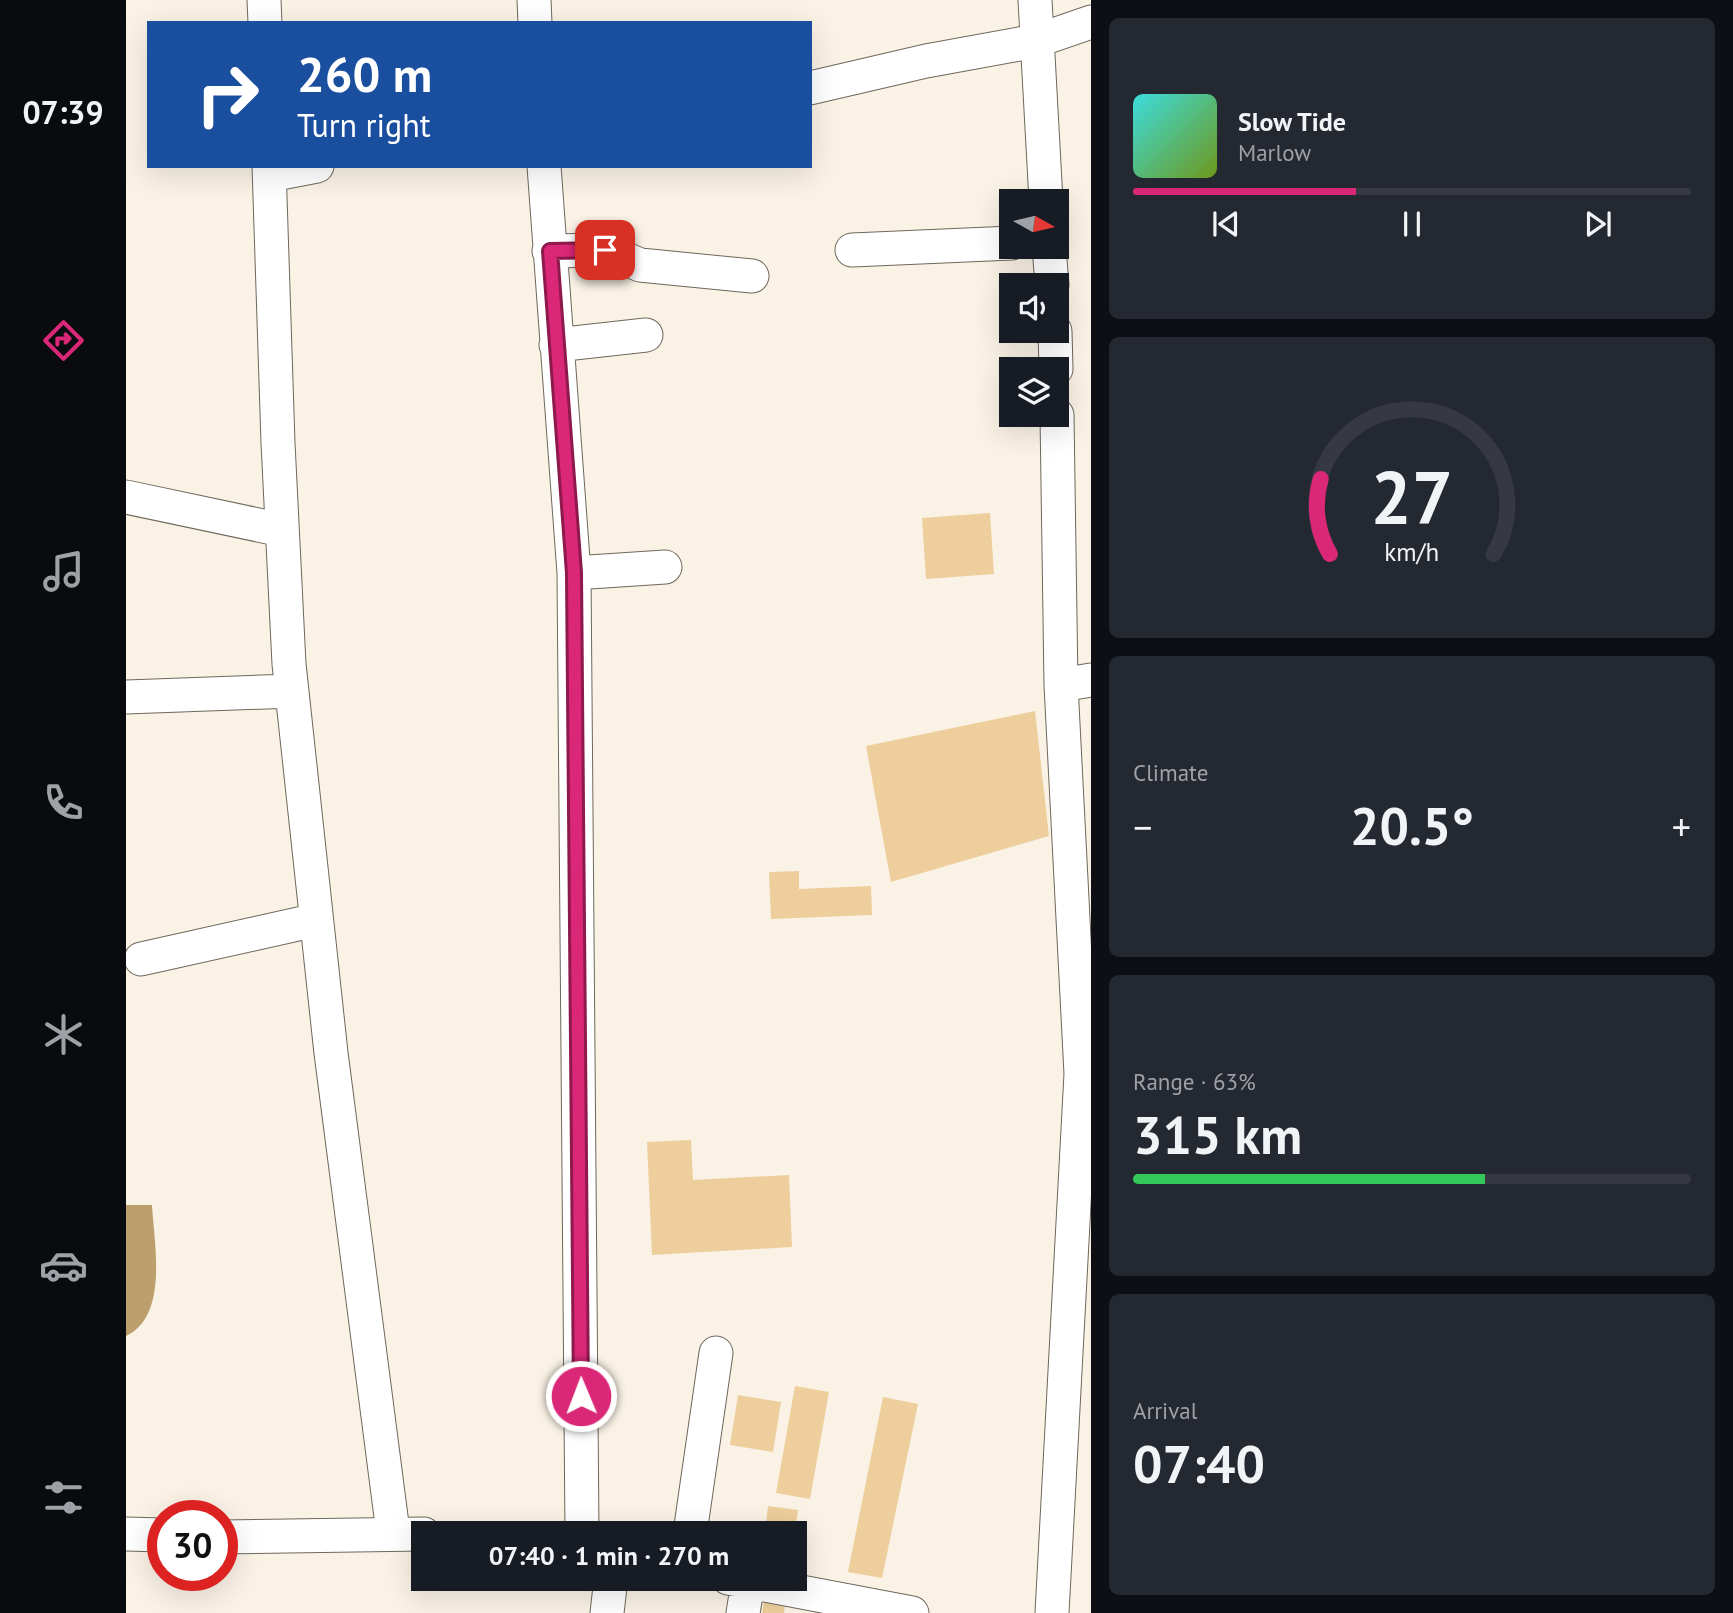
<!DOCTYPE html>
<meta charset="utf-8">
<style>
:root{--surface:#171b24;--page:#242831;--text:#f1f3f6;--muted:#9ea1a6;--line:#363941;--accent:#db2777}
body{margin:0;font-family:"PT Sans",sans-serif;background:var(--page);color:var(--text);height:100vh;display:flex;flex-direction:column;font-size:26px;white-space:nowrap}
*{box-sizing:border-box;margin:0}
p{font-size:23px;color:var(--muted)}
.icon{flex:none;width:38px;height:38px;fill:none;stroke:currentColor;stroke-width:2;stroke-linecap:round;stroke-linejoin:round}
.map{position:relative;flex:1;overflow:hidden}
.details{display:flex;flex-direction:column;gap:18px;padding:18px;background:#0d0f14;width:642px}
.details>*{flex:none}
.banner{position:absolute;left:21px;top:21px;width:665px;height:147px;border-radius:0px;box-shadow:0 7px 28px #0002;background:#1a4fa0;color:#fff;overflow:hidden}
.needle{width:46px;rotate:98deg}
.fabs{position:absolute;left:873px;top:189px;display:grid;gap:14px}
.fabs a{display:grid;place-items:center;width:70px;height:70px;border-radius:0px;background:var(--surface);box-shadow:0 7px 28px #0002;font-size:35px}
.speed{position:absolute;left:21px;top:1500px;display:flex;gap:14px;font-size:35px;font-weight:700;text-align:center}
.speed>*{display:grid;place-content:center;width:91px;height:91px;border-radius:50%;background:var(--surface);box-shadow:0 7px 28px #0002;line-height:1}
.speed .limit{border:10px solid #d22;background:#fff;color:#111}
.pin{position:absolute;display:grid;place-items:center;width:60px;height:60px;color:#fff;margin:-30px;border-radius:14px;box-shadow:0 4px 10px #0006}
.me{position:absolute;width:77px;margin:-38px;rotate:359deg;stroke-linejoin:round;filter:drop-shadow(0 0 5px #0008)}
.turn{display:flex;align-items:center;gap:24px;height:147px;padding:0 35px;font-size:32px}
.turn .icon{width:91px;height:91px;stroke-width:2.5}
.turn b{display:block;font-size:49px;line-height:60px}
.big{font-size:52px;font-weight:700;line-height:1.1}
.details .card{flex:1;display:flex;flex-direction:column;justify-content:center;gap:10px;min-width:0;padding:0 24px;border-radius:10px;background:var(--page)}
.details .dial{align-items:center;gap:0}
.dial svg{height:182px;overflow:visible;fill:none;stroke:var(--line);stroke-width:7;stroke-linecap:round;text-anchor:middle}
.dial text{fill:var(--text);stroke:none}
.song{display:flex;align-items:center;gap:21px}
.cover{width:84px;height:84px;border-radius:10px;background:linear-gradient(135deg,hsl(180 70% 55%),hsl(80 70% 35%))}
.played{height:7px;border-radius:4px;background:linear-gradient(90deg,var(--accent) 40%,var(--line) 40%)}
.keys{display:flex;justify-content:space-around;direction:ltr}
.heat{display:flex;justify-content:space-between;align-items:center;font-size:38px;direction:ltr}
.charge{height:10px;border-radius:5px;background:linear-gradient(90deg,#34c759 63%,var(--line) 0)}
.trip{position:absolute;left:285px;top:1521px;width:396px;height:70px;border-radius:0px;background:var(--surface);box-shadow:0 7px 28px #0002;font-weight:700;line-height:70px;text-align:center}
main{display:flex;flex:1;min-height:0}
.menu{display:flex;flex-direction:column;width:126px;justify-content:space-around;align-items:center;background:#090b0e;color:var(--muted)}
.menu .icon{width:49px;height:49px}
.menu .selected{color:var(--accent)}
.menu b{font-size:32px;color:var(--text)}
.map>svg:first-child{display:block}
.water{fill:#bd9f6e}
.building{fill:#edce9c}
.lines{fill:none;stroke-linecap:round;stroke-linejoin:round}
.minor-casing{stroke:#6e675b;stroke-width:35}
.minor{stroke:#fff;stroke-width:33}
.route-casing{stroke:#8e194d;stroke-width:18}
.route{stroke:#db2777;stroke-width:12}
</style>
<main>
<nav class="menu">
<b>07:39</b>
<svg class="icon selected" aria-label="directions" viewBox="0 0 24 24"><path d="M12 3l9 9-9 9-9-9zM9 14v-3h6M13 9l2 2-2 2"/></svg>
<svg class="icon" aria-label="music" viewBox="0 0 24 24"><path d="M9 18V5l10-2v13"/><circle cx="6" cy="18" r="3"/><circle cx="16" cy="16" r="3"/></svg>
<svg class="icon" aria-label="phone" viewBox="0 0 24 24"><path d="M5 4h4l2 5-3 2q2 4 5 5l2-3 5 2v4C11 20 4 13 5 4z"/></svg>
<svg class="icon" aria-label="climate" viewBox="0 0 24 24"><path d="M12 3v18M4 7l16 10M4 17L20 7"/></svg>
<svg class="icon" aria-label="car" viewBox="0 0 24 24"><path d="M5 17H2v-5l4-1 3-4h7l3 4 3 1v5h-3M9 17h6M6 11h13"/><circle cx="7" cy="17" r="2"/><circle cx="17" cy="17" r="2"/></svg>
<svg class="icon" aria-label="filters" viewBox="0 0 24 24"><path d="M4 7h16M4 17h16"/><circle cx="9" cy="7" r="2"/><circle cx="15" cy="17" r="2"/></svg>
</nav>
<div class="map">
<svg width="965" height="1613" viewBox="0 0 965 1613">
<rect width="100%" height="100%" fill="#faf2e5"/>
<path class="water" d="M0 1205H26C28 1243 43 1316 0 1336Z"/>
<path class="building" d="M864 513 868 574 800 579 796 518Z
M909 711 923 836 765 882 740 746Z
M673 871V889L745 886 746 915 645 919 643 872Z
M565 1140 567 1180 663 1175 666 1247 526 1255 521 1142Z
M669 1386 703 1392 684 1499 650 1493Z
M612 1395 655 1402 647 1452 604 1445Z
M757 1397 792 1404 756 1578 722 1572Z
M642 1506 672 1510 669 1533H639Z
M638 1601 659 1604 658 1613H636Z"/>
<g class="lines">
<g class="minor-casing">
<path id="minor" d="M138 0 139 23
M408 0 409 23
M909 0 920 201
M684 88 800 61 910 41 965 22
M143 166 152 443 163 664 205 1053 267 1532
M418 166 448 573 456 1533
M144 175 191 166
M923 247 926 285
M726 250 886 243
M423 251 479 250 514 265 626 276
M929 331 930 369
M430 345 520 335
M0 497 156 530
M448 573 539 567
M935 685 965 680
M0 697 166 691
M15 959 190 920
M564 1533 590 1353
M0 1534 37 1535
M96 1537 298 1534
M602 1578 786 1613
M481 1613 485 1578
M617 1613 622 1582
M926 1613 955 1074 935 685 931 415"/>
</g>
<use href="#minor" class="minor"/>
</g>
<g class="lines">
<g class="route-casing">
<path id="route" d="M455 1396 448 573 424 251 479 250"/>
</g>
<use href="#route" class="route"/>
</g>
</svg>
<div class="fabs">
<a><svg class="needle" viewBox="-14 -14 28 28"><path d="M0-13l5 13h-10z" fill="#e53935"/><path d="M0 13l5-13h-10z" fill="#9ea1a6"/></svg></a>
<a><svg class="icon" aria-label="sound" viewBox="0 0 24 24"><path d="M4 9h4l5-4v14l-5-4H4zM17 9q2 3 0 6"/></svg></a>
<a><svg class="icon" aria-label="layers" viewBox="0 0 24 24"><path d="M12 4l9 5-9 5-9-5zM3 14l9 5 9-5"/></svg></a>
</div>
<div class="speed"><div class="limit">30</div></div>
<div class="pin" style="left:479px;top:250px;background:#d93025"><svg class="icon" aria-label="arrive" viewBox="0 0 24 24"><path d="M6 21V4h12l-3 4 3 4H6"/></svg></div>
<svg class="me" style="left:455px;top:1396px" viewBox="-20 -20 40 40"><circle r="17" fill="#db2777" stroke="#fff" stroke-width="3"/><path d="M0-11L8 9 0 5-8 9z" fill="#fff"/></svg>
<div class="trip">07:40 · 1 min · 270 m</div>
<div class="banner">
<div class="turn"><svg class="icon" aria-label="right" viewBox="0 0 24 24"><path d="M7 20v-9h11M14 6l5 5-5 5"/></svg><div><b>260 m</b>Turn right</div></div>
</div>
</div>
<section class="details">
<div class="card">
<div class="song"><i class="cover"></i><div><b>Slow Tide</b><p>Marlow</p></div></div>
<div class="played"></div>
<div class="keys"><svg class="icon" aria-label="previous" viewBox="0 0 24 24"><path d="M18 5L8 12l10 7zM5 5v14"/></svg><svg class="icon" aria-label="pause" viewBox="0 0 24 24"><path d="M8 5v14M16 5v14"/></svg><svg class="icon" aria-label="next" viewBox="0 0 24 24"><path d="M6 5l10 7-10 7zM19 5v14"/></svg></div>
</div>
<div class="card dial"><svg viewBox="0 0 100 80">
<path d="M14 69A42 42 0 1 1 86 69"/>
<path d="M14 69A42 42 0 0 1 10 36" stroke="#db2777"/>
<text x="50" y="56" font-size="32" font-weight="700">27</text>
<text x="50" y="72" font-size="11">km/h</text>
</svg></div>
<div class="card"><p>Climate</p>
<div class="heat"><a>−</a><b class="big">20.5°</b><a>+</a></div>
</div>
<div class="card"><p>Range · 63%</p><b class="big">315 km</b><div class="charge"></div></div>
<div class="card"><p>Arrival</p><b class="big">07:40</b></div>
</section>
</main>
